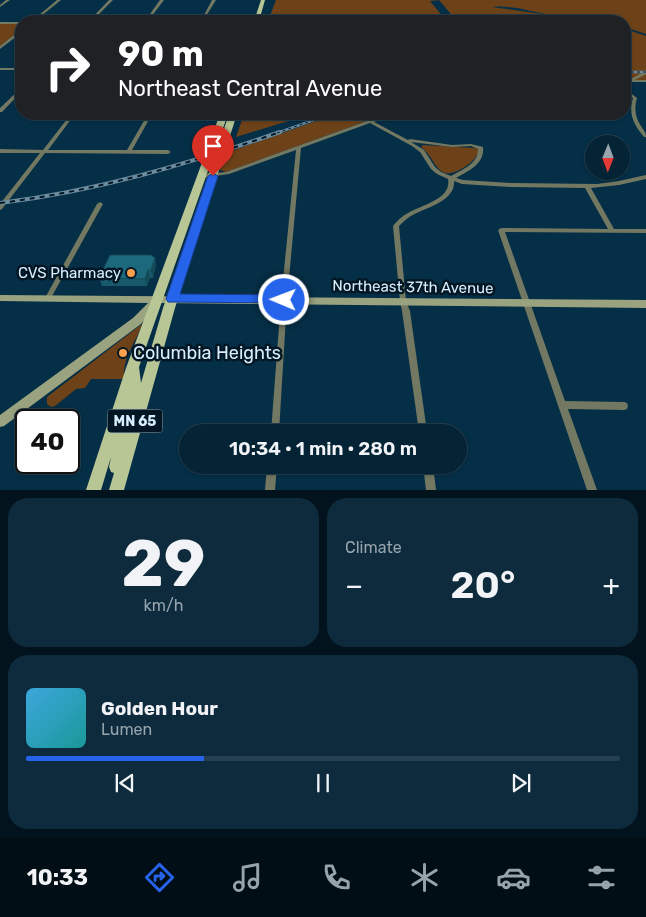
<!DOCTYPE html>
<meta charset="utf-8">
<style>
:root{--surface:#042335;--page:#0d2b3d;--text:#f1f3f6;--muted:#97a4ad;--line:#254050;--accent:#2563eb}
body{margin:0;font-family:Rubik,sans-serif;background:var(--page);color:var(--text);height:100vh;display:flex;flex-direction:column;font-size:19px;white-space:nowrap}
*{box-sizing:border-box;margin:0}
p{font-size:16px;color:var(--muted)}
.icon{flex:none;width:28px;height:28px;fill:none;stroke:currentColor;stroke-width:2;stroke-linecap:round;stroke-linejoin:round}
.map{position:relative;height:490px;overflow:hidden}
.sheet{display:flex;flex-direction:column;gap:8px;padding:8px;background:#02131d;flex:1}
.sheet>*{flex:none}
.guide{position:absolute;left:15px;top:15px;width:616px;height:105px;border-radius:20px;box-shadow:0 1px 4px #0004,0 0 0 1px var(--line);background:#202124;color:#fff;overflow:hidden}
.needle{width:32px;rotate:181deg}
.buttons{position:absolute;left:585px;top:135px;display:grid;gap:10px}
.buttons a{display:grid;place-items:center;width:45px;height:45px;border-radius:50%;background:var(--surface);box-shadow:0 1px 4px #0004,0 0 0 1px var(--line);font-size:25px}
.speed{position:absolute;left:15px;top:409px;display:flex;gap:10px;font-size:25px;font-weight:700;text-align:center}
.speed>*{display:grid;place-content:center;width:65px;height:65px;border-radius:50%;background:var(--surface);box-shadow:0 1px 4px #0004,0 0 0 1px var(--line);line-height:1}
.speed .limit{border:2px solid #111;border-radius:8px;background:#fff;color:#111}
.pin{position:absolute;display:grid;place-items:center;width:42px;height:42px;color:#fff;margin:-51px -21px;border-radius:50% 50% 50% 0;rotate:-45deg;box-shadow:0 0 5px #0007}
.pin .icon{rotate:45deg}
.me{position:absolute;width:55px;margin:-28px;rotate:271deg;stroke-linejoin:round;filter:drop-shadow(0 0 4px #0008)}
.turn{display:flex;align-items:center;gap:18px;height:105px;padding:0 20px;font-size:22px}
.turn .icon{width:65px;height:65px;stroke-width:2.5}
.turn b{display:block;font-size:35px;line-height:42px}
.big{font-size:38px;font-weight:600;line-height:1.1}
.sheet .card{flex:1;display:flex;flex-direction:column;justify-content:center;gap:8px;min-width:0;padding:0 18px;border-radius:20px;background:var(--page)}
.sheet .dial{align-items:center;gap:0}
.dial b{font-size:65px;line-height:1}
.song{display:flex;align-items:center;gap:15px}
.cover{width:60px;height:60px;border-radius:8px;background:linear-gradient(135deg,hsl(200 70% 55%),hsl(180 70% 35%))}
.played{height:5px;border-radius:2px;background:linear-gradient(90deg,var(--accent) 30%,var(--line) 30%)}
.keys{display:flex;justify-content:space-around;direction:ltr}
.heat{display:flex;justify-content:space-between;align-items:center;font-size:28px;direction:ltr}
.sheet .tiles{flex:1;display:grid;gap:8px;grid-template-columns:1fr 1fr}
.card:last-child{grid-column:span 2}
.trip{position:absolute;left:179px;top:424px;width:288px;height:50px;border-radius:25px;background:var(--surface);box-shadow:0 1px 4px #0004,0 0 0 1px var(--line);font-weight:600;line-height:50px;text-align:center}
.dock{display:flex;height:80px;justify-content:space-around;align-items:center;background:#020e15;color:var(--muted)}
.dock .icon{width:35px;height:35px}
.dock .selected{color:var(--accent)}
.dock b{font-size:22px;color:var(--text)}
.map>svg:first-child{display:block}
.green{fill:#6e4218}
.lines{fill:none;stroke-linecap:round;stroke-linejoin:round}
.street{fill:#727861;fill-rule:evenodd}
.secondary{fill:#9aa37f;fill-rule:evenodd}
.primary{fill:#b8c595;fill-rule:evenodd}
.rail-far1-casing{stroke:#6b8b9f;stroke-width:2.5}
.rail-casing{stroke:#6b8b9f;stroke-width:4}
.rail-far1{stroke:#021624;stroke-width:1;stroke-dasharray:3;stroke-linecap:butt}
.rail{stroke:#021624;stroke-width:2;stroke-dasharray:5;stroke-linecap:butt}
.wall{fill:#18596b}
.shaded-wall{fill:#144957}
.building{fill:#1c687c;stroke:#144957}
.route{fill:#2563eb;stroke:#184099}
.poi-dot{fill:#fa9f4e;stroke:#021624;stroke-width:2}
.labels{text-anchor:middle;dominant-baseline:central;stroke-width:5;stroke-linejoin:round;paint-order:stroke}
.shield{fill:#021624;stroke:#98adbd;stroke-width:1}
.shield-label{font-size:14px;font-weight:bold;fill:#d9eefe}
.poi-label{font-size:15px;fill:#d9eefe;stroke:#021624;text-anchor:end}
.street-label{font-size:15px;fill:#d9eefe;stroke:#021624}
.near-poi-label{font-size:18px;fill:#d9eefe;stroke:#021624;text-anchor:start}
</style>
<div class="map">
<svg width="646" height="490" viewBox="0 0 646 490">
<rect width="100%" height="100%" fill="#052f47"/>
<path class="green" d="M276 0H646V34L625 27V21C600 21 574 19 550 15 531 11 511 5 492 7L594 21H453L450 13 439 0 430 1 444 18V21H268Z
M0 24H21V29L0 46Z
M625 29 646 36V80L625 81Z
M244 114H311L236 137Z
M336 114H386L226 172 218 169 223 154Z
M423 145 475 148 479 150C476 159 471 163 463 168 436 184 438 160 421 147Z
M142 324C135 345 123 355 124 379H91L85 388 76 389 55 406 51 407 47 404V397Z"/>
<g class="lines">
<path class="street" d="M6 0H10L0 7V5Z
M57 0H61L35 21H32Z
M109 0H113L92 21H89Z
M160 0H164L148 21H145Z
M212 0H216L203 21H201Z
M0 22H21V24H0Z
M20 30H21V33L0 49V46Z
M0 68H21V70H0Z
M646 71V74L635 80H646V82H631L625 85V82Z
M20 89H21V92L2 112H0V108Z
M625 89 637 98C634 108 635 117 641 126 644 131 646 132 646 137H644C634 125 628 114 633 98L625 92Z
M71 114H75L48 150H127L148 114H152L132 150H168L171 152 168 154 45 153 2 209 0 210V204L40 153H0V149L43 150Z
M387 114H393L374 122 408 140 410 139 452 145 471 144 483 147C485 164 468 171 456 178L463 180 511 183 597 184 619 181 646 175V179L619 185 591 188 614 229H646V233L505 232 565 401 624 402 627 403 628 406 627 409 624 410 568 409 597 490H587L498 230 501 228 608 229 585 188 511 187 462 184 454 181C456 201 425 208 411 216 406 219 403 222 399 226L406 301 410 311 427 432H419L402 311 400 301 393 226C397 221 402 216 408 213 422 205 452 199 448 179L437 174 431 169 420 152 412 146 370 123 301 148 287 300 279 432H271L281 300 296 150 229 174 202 178 199 176 202 174 226 172 367 121V120ZM411 142 452 147 471 146 478 149C478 164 463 169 451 176L441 172 435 167 424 150Z
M100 202 103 204 51 298 50 300H46L45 298 97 204Z
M267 465H277L275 490H265Z
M423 465H433L436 490H426Z"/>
<path class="secondary" d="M0 295 646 300V308L159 303 141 324 4 426 0 427V415L133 318 148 303 0 301Z"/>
<path class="primary" d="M261 0H265L259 21H254Z
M220 114H228L139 367 141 383 163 308 229 114H237L175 308 124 490H109L114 473 111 472 109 467 111 457 101 490H86L126 368Z"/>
<g class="rail-far1-casing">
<path id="rail-far1" d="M625 72H646
M277 133 331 114"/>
</g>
<g class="rail-casing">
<path id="rail" d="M0 203C97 191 188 164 280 132"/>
</g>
<use href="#rail-far1" class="rail-far1"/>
<use href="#rail" class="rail"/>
</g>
<path class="wall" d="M155 258 156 265 153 278H150L147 286H102L99 278Z"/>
<path class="shaded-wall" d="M155 258 156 265 153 278 151 270Z
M148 270 150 278 147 286 145 279Z"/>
<path class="building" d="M110 255H151L155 258 151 270H148L145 279 99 278Z"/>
<path class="route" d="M213 173 218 176 180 294 284 295 289 297 291 300 289 303 168 302 166 299 208 176Z"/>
<g class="poi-dot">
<circle cx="131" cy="273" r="5"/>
<circle cx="123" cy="353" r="5"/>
</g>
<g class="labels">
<rect class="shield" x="107.5" y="409.5" width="55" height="23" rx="4"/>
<g class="shield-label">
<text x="135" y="421">MN 65</text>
</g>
<g class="poi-label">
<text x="121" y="273">CVS Pharmacy</text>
</g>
<g class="street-label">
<text transform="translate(413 287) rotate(1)">Northeast 37th Avenue</text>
</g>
<g class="near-poi-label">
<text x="133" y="353">Columbia Heights</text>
</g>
</g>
</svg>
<div class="buttons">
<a><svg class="needle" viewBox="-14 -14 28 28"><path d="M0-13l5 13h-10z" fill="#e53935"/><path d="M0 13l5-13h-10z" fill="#97a4ad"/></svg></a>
</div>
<div class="speed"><div class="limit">40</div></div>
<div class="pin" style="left:213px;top:176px;background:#d93025"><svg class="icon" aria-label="arrive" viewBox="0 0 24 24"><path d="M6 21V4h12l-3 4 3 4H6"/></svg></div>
<svg class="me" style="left:284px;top:300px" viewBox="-20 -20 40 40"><circle r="17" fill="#2563eb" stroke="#fff" stroke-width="3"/><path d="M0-11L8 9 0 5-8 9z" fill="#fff"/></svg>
<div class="trip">10:34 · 1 min · 280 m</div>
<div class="guide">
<div class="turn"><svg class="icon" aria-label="right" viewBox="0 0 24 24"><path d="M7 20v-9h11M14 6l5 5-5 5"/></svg><div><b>90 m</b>Northeast Central Avenue</div></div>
</div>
</div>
<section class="sheet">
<div class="tiles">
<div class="card dial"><b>29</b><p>km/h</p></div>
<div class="card"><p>Climate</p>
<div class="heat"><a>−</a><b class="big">20°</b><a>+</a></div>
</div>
<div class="card">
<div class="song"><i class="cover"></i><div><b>Golden Hour</b><p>Lumen</p></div></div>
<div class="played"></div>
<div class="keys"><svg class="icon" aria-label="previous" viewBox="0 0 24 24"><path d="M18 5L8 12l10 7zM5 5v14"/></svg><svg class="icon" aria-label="pause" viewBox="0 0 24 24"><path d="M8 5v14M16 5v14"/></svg><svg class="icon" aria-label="next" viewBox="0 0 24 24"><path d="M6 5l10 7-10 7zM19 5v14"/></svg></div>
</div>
</div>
</section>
<nav class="dock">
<b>10:33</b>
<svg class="icon selected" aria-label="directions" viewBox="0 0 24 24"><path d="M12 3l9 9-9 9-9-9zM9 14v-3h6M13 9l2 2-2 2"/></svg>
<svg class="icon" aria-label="music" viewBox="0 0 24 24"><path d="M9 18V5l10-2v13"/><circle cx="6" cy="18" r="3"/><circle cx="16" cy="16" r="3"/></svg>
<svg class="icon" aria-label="phone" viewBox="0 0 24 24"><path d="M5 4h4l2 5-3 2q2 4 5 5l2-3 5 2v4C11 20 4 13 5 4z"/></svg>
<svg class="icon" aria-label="climate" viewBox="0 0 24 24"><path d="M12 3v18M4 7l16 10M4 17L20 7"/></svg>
<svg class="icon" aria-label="car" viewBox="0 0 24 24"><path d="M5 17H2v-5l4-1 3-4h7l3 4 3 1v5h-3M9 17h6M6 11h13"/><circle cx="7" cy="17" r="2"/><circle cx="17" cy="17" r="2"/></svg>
<svg class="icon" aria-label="filters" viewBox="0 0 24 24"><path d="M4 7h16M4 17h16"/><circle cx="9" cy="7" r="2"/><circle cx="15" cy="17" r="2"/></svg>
</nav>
